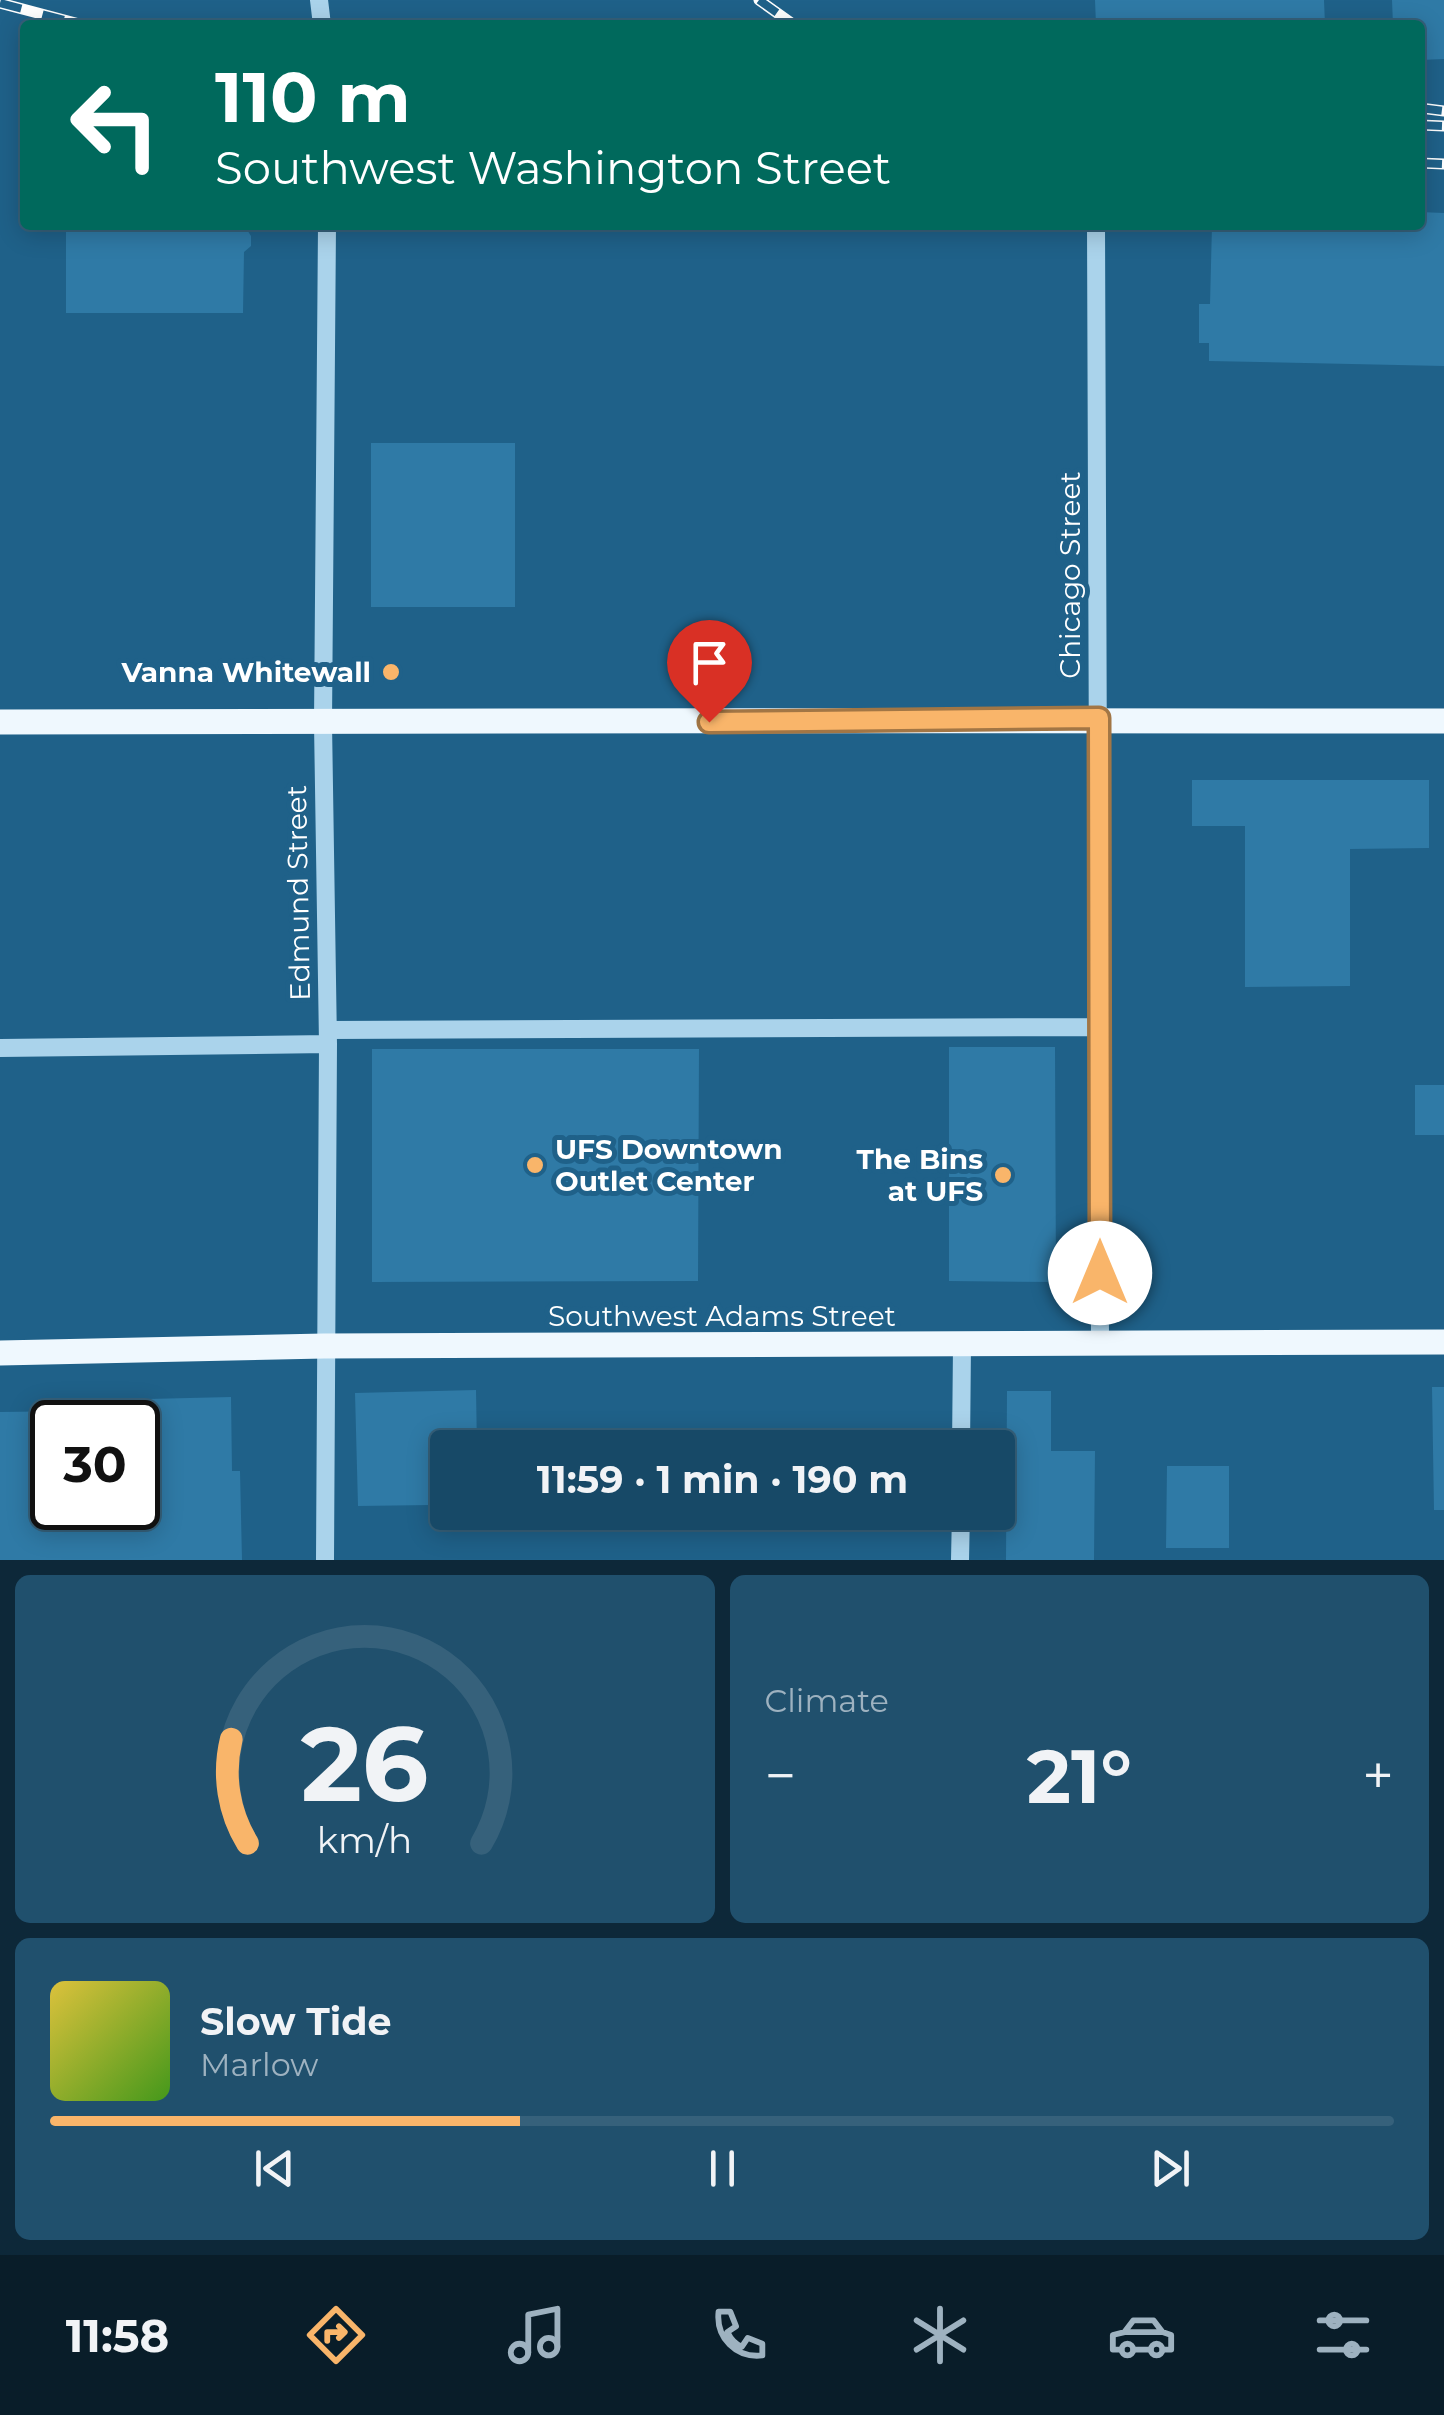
<!DOCTYPE html>
<meta charset="utf-8">
<style>
:root{--surface:#174967;--page:#20506d;--text:#f1f3f6;--muted:#9eb2c0;--line:#36617b;--accent:#f9b56a}
body{margin:0;font-family:Montserrat,sans-serif;background:var(--page);color:var(--text);height:100vh;display:flex;flex-direction:column;font-size:38px;white-space:nowrap}
*{box-sizing:border-box;margin:0}
p{font-size:32px;color:var(--muted)}
.icon{flex:none;width:55px;height:55px;fill:none;stroke:currentColor;stroke-width:2;stroke-linecap:round;stroke-linejoin:round}
.map{position:relative;height:1560px;overflow:hidden}
.details{display:flex;flex-direction:column;gap:15px;padding:15px;background:#0d2839;flex:1}
.details>*{flex:none}
.top-card{position:absolute;left:20px;top:20px;width:1405px;height:210px;border-radius:10px;box-shadow:0 5px 25px #0003,0 0 0 2px var(--line);background:#00695c;color:#fff;overflow:hidden}
.speed{position:absolute;left:30px;top:1400px;display:flex;gap:20px;font-size:50px;font-weight:700;text-align:center}
.speed>*{display:grid;place-content:center;width:130px;height:130px;border-radius:50%;background:var(--surface);box-shadow:0 5px 25px #0003,0 0 0 2px var(--line);line-height:1}
.speed .limit{border:5px solid #111;border-radius:15px;background:#fff;color:#111}
.pin{position:absolute;display:grid;place-items:center;width:85px;height:85px;color:#fff;margin:-102px -42px;border-radius:50% 50% 50% 0;rotate:-45deg;box-shadow:0 0 10px #0007}
.pin .icon{rotate:45deg}
.me{position:absolute;width:110px;margin:-55px;rotate:0deg;stroke-linejoin:round;filter:drop-shadow(0 0 8px #0008)}
.turn{display:flex;align-items:center;gap:35px;height:210px;padding:0 30px;font-size:45px}
.turn .icon{width:130px;height:130px;stroke-width:2.5}
.turn b{display:block;font-size:70px;line-height:85px}
.big{font-size:75px;font-weight:700;line-height:1.1}
.details .tile{flex:1;display:flex;flex-direction:column;justify-content:center;gap:15px;min-width:0;padding:0 35px;border-radius:15px;background:var(--page)}
.details .dial{align-items:center;gap:0}
.dial svg{height:260px;overflow:visible;fill:none;stroke:var(--line);stroke-width:7;stroke-linecap:round;text-anchor:middle}
.dial text{fill:var(--text);stroke:none}
.song{display:flex;align-items:center;gap:30px}
.cover{width:120px;height:120px;border-radius:15px;background:linear-gradient(135deg,hsl(50 70% 55%),hsl(100 70% 35%))}
.played{height:10px;border-radius:5px;background:linear-gradient(90deg,var(--accent) 35%,var(--line) 35%)}
.keys{display:flex;justify-content:space-around;direction:ltr}
.heat{display:flex;justify-content:space-between;align-items:center;font-size:55px;direction:ltr}
.details .tiles{flex:1;display:grid;gap:15px;grid-template-columns:1fr 1fr}
.tile:last-child{grid-column:span 2}
.trip{position:absolute;left:430px;top:1430px;width:585px;height:100px;border-radius:10px;background:var(--surface);box-shadow:0 5px 25px #0003,0 0 0 2px var(--line);font-weight:700;line-height:100px;text-align:center}
.dock{display:flex;height:160px;justify-content:space-around;align-items:center;background:#091d29;color:var(--muted)}
.dock .icon{width:70px;height:70px}
.dock .on{color:var(--accent)}
.dock b{font-size:45px;color:var(--text)}
.map>svg:first-child{display:block}
.building{fill:#2f7aa6;fill-rule:evenodd}
.lines{fill:none;stroke-linecap:round;stroke-linejoin:round}
.minor{stroke:#aad3eb;stroke-width:18}
.major{stroke:#eff8fe;stroke-width:25}
.rail-casing{stroke:#fff;stroke-width:11}
.rail{stroke:#1f6189;stroke-width:8;stroke-dasharray:22;stroke-linecap:butt}
.route-casing{stroke:#a27645;stroke-width:25}
.route{stroke:#f9b56a;stroke-width:18}
.poi-dot{fill:#f9b56a;stroke:#1f6189;stroke-width:4}
.labels{text-anchor:middle;dominant-baseline:central;stroke-width:10;stroke-linejoin:round;paint-order:stroke}
.street-label{font-size:28px;fill:#fff;stroke:#1f6189}
.poi-label{font-size:28px;font-weight:bold;fill:#fff;stroke:#1f6189;text-anchor:end}
</style>
<div class="map">
<svg width="1444" height="1560" viewBox="0 0 1444 1560">
<rect width="100%" height="100%" fill="#1f6189"/>
<path class="building" d="M1095 0H1324L1325 25H1096Z
M1392 0H1444V59L1420 60V25H1393Z
M1420 212 1444 213V366L1209 361V343H1199V304H1210L1212 225H1420Z
M66 225H244L251 236V246L244 252 243 313H66Z
M371 443H515V607H371Z
M1192 780H1429V848L1350 849V986L1245 987V826H1192Z
M949 1047H1055L1056 1282 949 1281Z
M372 1049H699L698 1281 372 1282Z
M1415 1085H1444V1135H1415Z
M1432 1387H1444V1510H1434Z
M476 1390 477 1448H448L447 1511H431V1505L358 1506 355 1393Z
M1007 1391H1051V1451H1095L1094 1560H1006Z
M231 1397 232 1471H240L242 1560H0V1412L76 1411 75 1405 148 1403 147 1399ZM52 1422H138V1508H52Z
M1167 1466H1229V1548H1166Z"/>
<g class="lines">
<path class="minor" d="M319 0 322 25
M1096 225 1100 1344
M328 1030 1099 1027
M0 1048 328 1044
M961 1448 962 1345
M325 1560 328 1044 323 723 327 225
M960 1560 961 1512"/>
<path class="major" d="M0 722C481 723 963 718 1444 721
M0 1353 324 1346 1444 1342"/>
<g class="rail-casing">
<path id="rail" d="M759 0 794 25
M0 3 83 25
M1420 108 1444 111
M1420 125 1444 126
M1420 163 1444 164"/>
</g>
<use href="#rail" class="rail"/>
</g>
<g class="lines">
<g class="route-casing">
<path id="route" d="M709 722 1099 718 1100 1273"/>
</g>
<use href="#route" class="route"/>
</g>
<g class="poi-dot">
<circle cx="391" cy="672" r="10"/>
<circle cx="535" cy="1165" r="10"/>
<circle cx="1003" cy="1175" r="10"/>
</g>
<g class="labels">
<g class="street-label">
<text transform="translate(1070 575) rotate(-90)">Chicago Street</text>
<text transform="translate(298 893) rotate(-91)">Edmund Street</text>
<text x="722" y="1316">Southwest Adams Street</text>
</g>
<g class="poi-label">
<text x="371" y="672">Vanna Whitewall</text>
<text x="555" y="1149" text-anchor="start">UFS Downtown<tspan x="555" dy="32">Outlet Center</tspan></text>
<text x="983" y="1159">The Bins<tspan x="983" dy="32">at UFS</tspan></text>
</g>
</g>
</svg>
<div class="speed"><div class="limit">30</div></div>
<div class="pin" style="left:709px;top:722px;background:#d93025"><svg class="icon" aria-label="arrive" viewBox="0 0 24 24"><path d="M6 21V4h12l-3 4 3 4H6"/></svg></div>
<svg class="me" style="left:1100px;top:1273px" viewBox="-20 -20 40 40"><circle r="19" fill="#fff"/><path d="M0-13L10 11 0 6-10 11z" fill="#f9b56a"/></svg>
<div class="trip">11:59 · 1 min · 190 m</div>
<div class="top-card">
<div class="turn"><svg class="icon" aria-label="left" viewBox="0 0 24 24"><path d="M17 20v-9H6M10 6l-5 5 5 5"/></svg><div><b>110 m</b>Southwest Washington Street</div></div>
</div>
</div>
<section class="details">
<div class="tiles">
<div class="tile dial"><svg viewBox="0 0 100 80">
<path d="M14 69A42 42 0 1 1 86 69"/>
<path d="M14 69A42 42 0 0 1 9 37" stroke="#f9b56a"/>
<text x="50" y="56" font-size="32" font-weight="700">26</text>
<text x="50" y="72" font-size="11">km/h</text>
</svg></div>
<div class="tile"><p>Climate</p>
<div class="heat"><a>−</a><b class="big">21°</b><a>+</a></div>
</div>
<div class="tile">
<div class="song"><i class="cover"></i><div><b>Slow Tide</b><p>Marlow</p></div></div>
<div class="played"></div>
<div class="keys"><svg class="icon" aria-label="previous" viewBox="0 0 24 24"><path d="M18 5L8 12l10 7zM5 5v14"/></svg><svg class="icon" aria-label="pause" viewBox="0 0 24 24"><path d="M8 5v14M16 5v14"/></svg><svg class="icon" aria-label="next" viewBox="0 0 24 24"><path d="M6 5l10 7-10 7zM19 5v14"/></svg></div>
</div>
</div>
</section>
<nav class="dock">
<b>11:58</b>
<svg class="icon on" aria-label="directions" viewBox="0 0 24 24"><path d="M12 3l9 9-9 9-9-9zM9 14v-3h6M13 9l2 2-2 2"/></svg>
<svg class="icon" aria-label="music" viewBox="0 0 24 24"><path d="M9 18V5l10-2v13"/><circle cx="6" cy="18" r="3"/><circle cx="16" cy="16" r="3"/></svg>
<svg class="icon" aria-label="phone" viewBox="0 0 24 24"><path d="M5 4h4l2 5-3 2q2 4 5 5l2-3 5 2v4C11 20 4 13 5 4z"/></svg>
<svg class="icon" aria-label="climate" viewBox="0 0 24 24"><path d="M12 3v18M4 7l16 10M4 17L20 7"/></svg>
<svg class="icon" aria-label="car" viewBox="0 0 24 24"><path d="M5 17H2v-5l4-1 3-4h7l3 4 3 1v5h-3M9 17h6M6 11h13"/><circle cx="7" cy="17" r="2"/><circle cx="17" cy="17" r="2"/></svg>
<svg class="icon" aria-label="filters" viewBox="0 0 24 24"><path d="M4 7h16M4 17h16"/><circle cx="9" cy="7" r="2"/><circle cx="15" cy="17" r="2"/></svg>
</nav>
